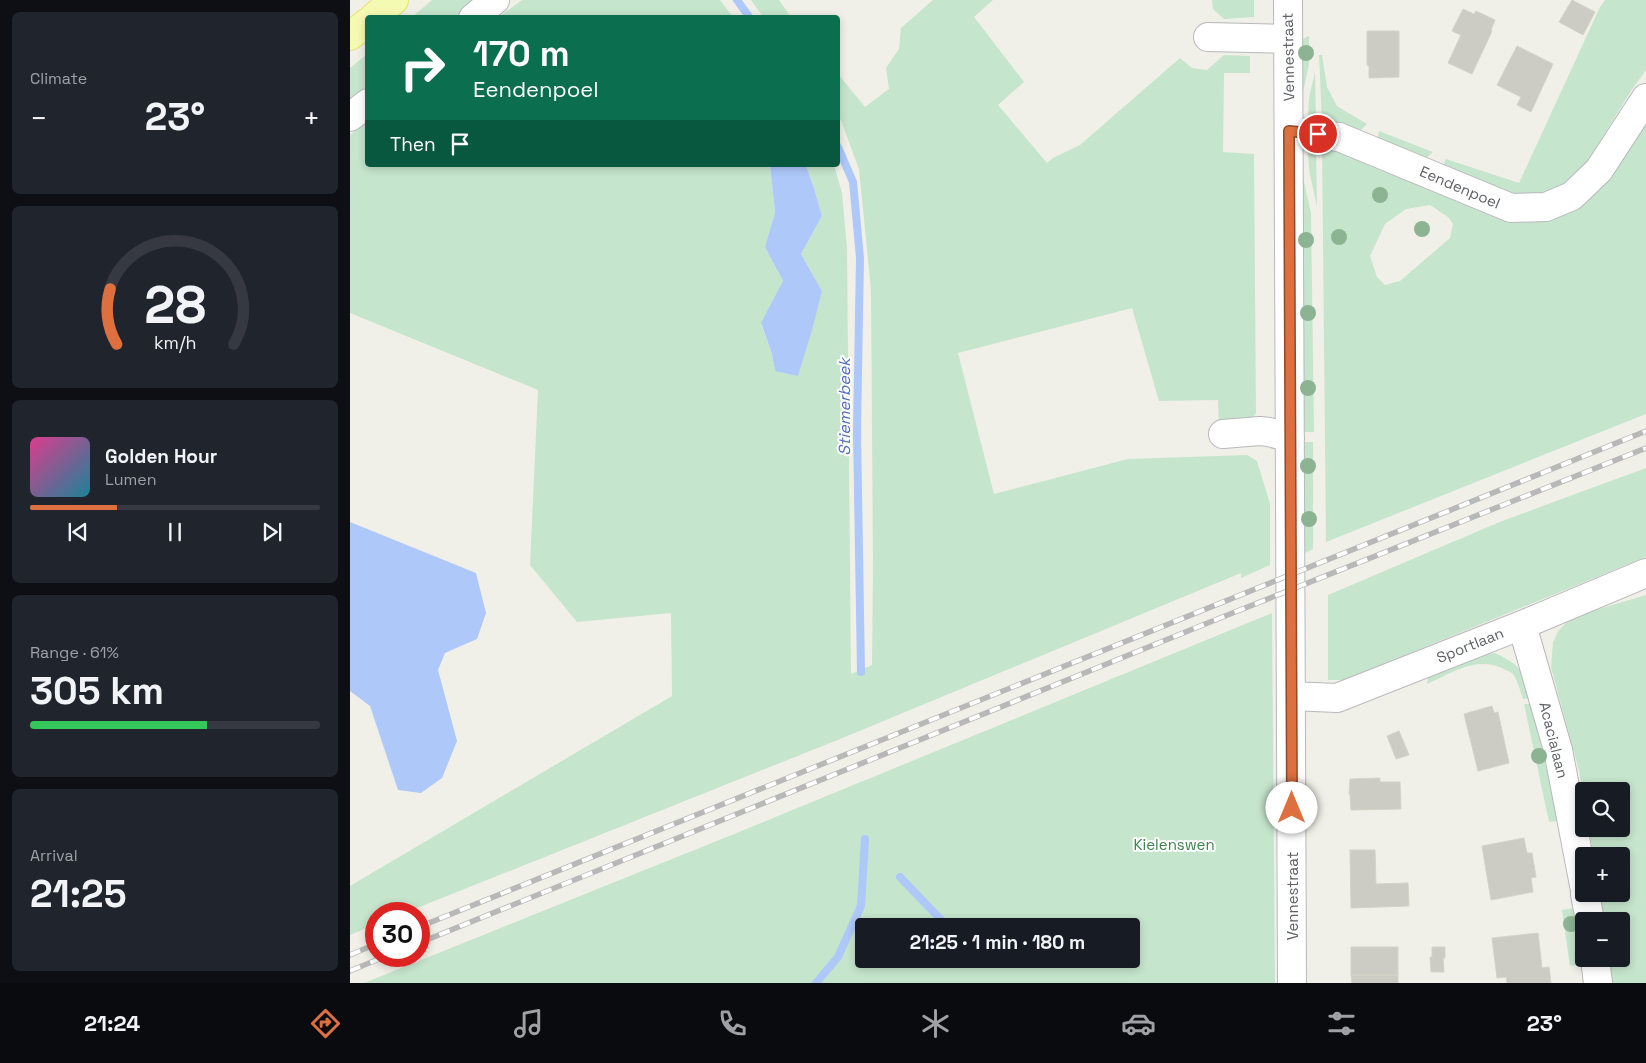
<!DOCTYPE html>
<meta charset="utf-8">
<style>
:root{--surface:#171b24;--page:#20242c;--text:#f1f3f6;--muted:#9ea1a6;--line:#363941;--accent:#de703f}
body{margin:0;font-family:"Space Grotesk",sans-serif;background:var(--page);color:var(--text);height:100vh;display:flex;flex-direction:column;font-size:19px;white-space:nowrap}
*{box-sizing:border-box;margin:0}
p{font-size:16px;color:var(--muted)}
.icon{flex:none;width:28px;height:28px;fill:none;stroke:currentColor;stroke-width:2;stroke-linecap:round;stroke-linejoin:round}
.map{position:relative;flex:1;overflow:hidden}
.panel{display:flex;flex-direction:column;gap:12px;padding:12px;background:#0d0f14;width:350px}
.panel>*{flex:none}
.guide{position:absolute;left:15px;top:15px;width:475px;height:152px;border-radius:5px;box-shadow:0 2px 8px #0003;background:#0b6e4f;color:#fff;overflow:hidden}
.tools{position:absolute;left:1225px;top:782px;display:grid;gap:10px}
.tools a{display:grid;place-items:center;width:55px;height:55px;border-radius:5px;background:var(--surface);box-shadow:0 2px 8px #0003;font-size:25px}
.speed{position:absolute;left:15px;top:902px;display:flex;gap:10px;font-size:25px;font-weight:700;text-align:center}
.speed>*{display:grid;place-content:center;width:65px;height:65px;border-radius:50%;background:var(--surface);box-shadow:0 2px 8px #0003;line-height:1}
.speed .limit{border:8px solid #d22;background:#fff;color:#111}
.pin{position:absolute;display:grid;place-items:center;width:42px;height:42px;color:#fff;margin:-21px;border:2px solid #fff;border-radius:50%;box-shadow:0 1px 5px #0007}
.me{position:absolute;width:55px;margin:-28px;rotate:0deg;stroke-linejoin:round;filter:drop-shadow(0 0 4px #0008)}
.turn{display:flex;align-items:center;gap:18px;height:105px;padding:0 25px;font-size:22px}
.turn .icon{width:65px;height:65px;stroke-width:2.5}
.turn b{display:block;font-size:35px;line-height:42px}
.then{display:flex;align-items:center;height:48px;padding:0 25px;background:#0003;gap:10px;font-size:19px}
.big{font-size:38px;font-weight:700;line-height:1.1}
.panel .tile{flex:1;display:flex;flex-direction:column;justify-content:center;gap:8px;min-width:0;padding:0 18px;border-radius:8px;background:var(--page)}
.panel .dial{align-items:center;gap:0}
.dial svg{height:130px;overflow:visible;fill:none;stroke:var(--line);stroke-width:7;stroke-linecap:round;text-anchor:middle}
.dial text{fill:var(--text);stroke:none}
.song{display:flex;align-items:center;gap:15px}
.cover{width:60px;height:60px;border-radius:8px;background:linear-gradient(135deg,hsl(330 70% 55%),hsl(190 70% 35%))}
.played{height:5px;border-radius:2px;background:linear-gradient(90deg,var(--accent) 30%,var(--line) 30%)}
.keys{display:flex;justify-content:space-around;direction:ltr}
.heat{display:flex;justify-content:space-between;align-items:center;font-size:28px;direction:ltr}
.charge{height:8px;border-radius:4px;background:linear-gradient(90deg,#34c759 61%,var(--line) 0)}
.trip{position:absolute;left:505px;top:918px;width:285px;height:50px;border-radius:5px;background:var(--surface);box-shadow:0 2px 8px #0003;font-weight:700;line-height:50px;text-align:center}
.menu{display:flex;height:80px;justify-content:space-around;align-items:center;background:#090b0e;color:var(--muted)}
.menu .icon{width:35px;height:35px}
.menu .on{color:var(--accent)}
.menu b{font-size:22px;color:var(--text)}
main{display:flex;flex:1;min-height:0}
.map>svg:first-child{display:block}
.green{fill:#c6e5cd;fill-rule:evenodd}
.water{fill:#aec8fa}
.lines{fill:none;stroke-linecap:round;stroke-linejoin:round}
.stream{stroke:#aec8fa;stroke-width:8}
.building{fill:#cccbc4;stroke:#d4d3c6}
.minor-casing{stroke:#b8b8bd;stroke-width:30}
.major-casing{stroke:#e9e268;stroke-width:30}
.minor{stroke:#fff;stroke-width:28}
.major{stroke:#f5fab3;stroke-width:28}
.rail-casing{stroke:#b7b8b8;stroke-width:5.5}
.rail{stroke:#fff;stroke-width:4;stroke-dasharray:11;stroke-linecap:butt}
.tree{fill:#8cb493}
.route-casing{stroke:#904929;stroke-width:12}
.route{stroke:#de703f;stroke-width:9}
.labels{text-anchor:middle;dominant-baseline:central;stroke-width:4;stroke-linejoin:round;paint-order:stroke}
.street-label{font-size:15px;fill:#5f6167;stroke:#fff}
.park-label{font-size:15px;fill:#3b824e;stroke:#fff}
.water-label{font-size:16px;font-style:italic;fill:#516dbd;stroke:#fff}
</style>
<main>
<section class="panel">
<div class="tile"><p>Climate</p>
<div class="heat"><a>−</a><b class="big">23°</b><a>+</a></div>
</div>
<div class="tile dial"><svg viewBox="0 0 100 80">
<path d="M14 69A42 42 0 1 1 86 69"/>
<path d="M14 69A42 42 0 0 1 10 35" stroke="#de703f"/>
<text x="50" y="56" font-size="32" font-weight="700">28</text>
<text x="50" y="72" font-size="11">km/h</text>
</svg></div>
<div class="tile">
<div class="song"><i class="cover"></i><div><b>Golden Hour</b><p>Lumen</p></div></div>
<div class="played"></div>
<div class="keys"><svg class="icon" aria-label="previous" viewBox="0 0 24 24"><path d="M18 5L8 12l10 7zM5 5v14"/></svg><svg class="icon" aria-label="pause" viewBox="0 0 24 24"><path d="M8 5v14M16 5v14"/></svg><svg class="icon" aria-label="next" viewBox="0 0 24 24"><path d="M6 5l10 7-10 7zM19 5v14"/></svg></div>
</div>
<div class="tile"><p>Range · 61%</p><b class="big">305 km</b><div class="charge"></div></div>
<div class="tile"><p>Arrival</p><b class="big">21:25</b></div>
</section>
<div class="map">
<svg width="1296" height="983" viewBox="0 0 1296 983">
<rect width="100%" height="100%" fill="#f0f0e8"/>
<path class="green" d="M82 0H128L106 17 61 18Z
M172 0H370L383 17H149Z
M401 0H429L441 17H413Z
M583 0H643L624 17 674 82 648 105 697 163 703 158 730 145 830 58 842 68 857 70 874 55 900 56V73H874L873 152 904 154 906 413 896 425 869 426 868 400 809 401 782 308 608 353 644 494 778 459 897 455 907 461 920 504V565L891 578V573L495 737 52 914H26V924L0 935V886L322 696 321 613 227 622 180 565 188 390 0 313V135L17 121 18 165H420L425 212 415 247 433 281 411 324 422 354 425 371 472 291 451 254 472 216 464 188 456 165H484L492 193 497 248 501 674 522 665 523 567 521 290 509 169 492 123 488 116V74L515 107 539 89 536 68 549 49 551 28Z
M862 0H904V17L874 19 863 9Z
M1255 0H1296V70L1281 91 1229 175 1201 195 1160 198 1091 169 1096 159 1169 183 1250 7Z
M958 36H959V64L953 93 950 92 949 42Z
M17 54V87L0 101V68Z
M969 55H972L977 87 987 106 1017 124 1008 133 972 123Z
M965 72 966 122 958 118 959 98Z
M1296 113V414L976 542 972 142 1178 218ZM1080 205 1098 217 1103 224 1100 238 1050 281 1035 285 1027 277 1020 256 1035 224 1056 209Z
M1029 131 1083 152 1073 161 1027 142Z
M966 145 967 207 959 170 958 149Z
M952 173 961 213 964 432H953Z
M953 442H963V549L955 553Z
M1296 468V557L994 680H978V595L1152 521Z
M1296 595V983H1262L1259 959H1271V921H1254L1250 894H1271V856H1244L1239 829H1271V791H1234V798L1229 771 1201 667 1203 643 1208 631 1222 617Z
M922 613 925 983H14L394 830ZM514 926H781V959H514Z
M1145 653C1173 667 1171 669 1181 698L1173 699C1170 691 1168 680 1162 673 1159 671 1155 670 1152 668 1124 656 1102 673 1077 684L1079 672 1125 656Z
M1174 704H1181L1209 821 1199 822Z
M1224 908 1232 964 1220 966 1212 910Z"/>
<path class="water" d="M420 165H456L464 188 472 216 451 254 472 291 462 330 448 376 425 371 422 354 411 323 433 281 415 247 425 212Z
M0 522 126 573 136 613 127 639 95 653 88 670 107 741 92 778 71 793 48 790 20 706 0 691Z"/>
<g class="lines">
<path class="stream" d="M387 0 400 18
M488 147 503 182 510 258 507 431 511 672
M550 877 597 926
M466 983 488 957 511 906 515 839"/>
</g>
<path class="building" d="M1222 0 1245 12 1233 35 1209 22Z
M1113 9 1124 14 1126 11 1145 20 1141 30 1142 31 1122 74 1098 63 1111 35 1102 31Z
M1017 31H1049V77L1019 78V66L1017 65Z
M1167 46 1203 64 1181 112 1167 105 1171 97 1147 85Z
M1142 706 1144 713 1148 712 1159 763 1128 771 1114 714Z
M1049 731 1059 755 1046 759 1037 736Z
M1030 778V782H1050L1051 809 1001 810 1000 794H999L1000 779Z
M1174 838 1177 853H1182L1186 877 1181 878 1183 892 1141 900 1132 846Z
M1000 850H1025L1026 884 1058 883 1059 906 1001 908Z
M1188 933 1192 968 1199 967 1201 983H1157L1156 977 1147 978 1142 938Z
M1001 947H1048V975H1001Z
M1082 947H1095V958H1093L1094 972H1081L1080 957H1082Z
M1001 975H1048V983H1002Z"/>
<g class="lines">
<g class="minor-casing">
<path id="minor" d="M938 0 942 983
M123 18 145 0
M858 37 938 39
M0 117 18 103
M939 131 989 137 1161 208 1196 207 1222 196 1249 170 1296 98
M873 434 910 431 919 432 940 438
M1172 625 1208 750 1234 885
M941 696 987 698 1172 625 1296 573
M1235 894 1240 921
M1245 959 1248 983"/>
</g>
<g class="major-casing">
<path id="major" d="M23 18 44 0
M0 36 18 22"/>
</g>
<use href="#minor" class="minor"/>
<use href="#major" class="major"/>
<g class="rail-casing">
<path id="rail" d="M69 927 1296 431
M69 943 870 618 1296 448
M0 955 26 944
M0 971 36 956"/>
</g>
<use href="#rail" class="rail"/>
</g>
<g class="tree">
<circle cx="956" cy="53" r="8"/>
<circle cx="1030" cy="195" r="8"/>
<circle cx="1072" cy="229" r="8"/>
<circle cx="989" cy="237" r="8"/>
<circle cx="956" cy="240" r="8"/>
<circle cx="958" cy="313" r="8"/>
<circle cx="958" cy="388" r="8"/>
<circle cx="958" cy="466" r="8"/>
<circle cx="959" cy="519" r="8"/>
<circle cx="1189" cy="756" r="8"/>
<circle cx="1221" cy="924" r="8"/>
</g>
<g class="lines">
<g class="route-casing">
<path id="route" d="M942 808 939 131 968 134"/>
</g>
<use href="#route" class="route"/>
</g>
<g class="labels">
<g class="street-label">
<text transform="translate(938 57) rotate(-91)">Vennestraat</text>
<text transform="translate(1110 187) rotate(23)">Eendenpoel</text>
<text transform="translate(1120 645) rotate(-22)">Sportlaan</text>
<text transform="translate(1204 740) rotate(76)">Acacialaan</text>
<text transform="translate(942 896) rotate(-90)">Vennestraat</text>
</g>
<g class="park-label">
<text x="824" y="844">Kielenswen</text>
</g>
<g class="water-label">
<text transform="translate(494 407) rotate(-90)">Stiemerbeek</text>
</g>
</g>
</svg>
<div class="tools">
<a><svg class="icon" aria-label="search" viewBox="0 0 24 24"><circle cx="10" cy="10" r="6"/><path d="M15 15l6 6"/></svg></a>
<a>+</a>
<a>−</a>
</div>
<div class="speed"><div class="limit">30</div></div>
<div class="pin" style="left:968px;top:134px;background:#d93025"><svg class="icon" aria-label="arrive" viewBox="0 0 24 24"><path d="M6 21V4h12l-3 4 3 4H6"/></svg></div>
<svg class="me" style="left:942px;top:808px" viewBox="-20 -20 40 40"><circle r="19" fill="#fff"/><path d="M0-13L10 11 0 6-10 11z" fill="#de703f"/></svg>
<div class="trip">21:25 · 1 min · 180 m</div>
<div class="guide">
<div class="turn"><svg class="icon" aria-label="right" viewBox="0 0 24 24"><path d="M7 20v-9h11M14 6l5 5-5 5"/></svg><div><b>170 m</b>Eendenpoel</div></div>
<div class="then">Then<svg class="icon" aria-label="arrive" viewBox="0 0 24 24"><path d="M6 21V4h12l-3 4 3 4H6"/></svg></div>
</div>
</div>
</main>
<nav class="menu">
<b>21:24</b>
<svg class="icon on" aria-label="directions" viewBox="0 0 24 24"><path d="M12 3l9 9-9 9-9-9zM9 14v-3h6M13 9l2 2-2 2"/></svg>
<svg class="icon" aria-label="music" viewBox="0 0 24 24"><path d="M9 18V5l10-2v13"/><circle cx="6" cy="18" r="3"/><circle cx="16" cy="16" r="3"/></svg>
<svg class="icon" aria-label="phone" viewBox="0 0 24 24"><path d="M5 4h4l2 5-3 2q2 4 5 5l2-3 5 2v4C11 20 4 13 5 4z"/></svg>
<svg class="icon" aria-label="climate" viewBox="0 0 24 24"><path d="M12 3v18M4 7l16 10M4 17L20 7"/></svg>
<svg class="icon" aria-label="car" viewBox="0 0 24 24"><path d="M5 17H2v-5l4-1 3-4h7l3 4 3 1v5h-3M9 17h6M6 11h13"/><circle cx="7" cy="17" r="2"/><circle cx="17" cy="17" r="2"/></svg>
<svg class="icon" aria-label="filters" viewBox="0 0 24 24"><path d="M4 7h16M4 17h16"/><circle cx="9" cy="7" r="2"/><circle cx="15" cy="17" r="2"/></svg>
<b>23°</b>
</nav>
